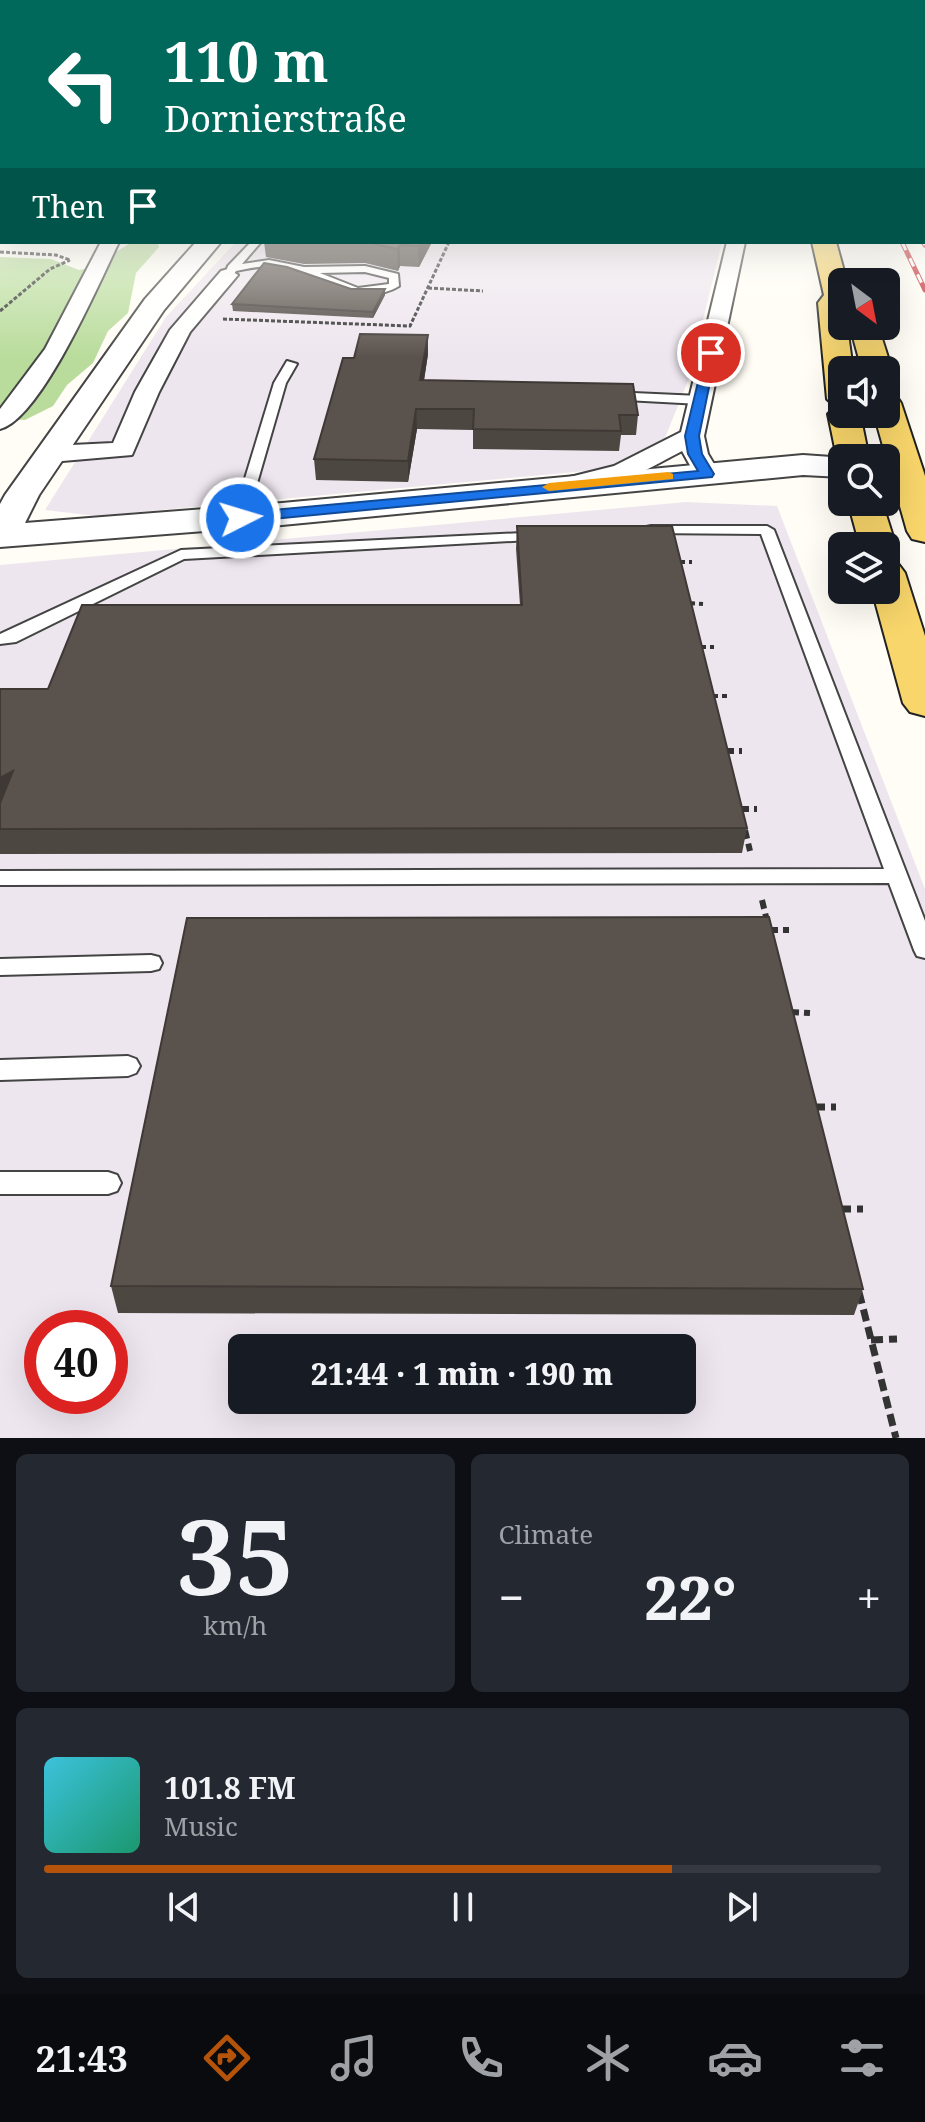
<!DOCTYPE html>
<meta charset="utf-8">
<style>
:root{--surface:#171b24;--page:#242831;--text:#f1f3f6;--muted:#9ea1a6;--line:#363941;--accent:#b45309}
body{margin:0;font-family:"Noto Serif",serif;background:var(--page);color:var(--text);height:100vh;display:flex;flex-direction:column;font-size:30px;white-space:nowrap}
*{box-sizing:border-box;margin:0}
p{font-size:26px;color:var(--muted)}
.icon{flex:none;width:44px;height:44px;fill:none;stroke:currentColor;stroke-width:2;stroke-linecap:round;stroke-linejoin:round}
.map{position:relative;height:1438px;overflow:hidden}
.panel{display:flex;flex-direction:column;gap:16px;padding:16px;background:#0d0f14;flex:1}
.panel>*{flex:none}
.top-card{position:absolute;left:0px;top:0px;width:926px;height:244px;box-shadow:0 8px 32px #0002;background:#00695c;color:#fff;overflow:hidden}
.needle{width:52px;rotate:148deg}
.buttons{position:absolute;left:828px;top:268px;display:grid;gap:16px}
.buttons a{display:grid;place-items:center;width:72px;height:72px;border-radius:12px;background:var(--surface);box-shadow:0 8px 32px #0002;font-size:40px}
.speed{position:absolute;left:24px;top:1310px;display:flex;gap:16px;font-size:40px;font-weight:700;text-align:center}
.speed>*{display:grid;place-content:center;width:104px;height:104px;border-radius:50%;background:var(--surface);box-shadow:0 8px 32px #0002;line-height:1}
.speed .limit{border:12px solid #d22;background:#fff;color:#111}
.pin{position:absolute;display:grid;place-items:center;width:68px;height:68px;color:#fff;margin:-34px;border:4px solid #fff;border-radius:50%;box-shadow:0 2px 8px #0007}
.me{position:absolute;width:88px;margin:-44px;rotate:85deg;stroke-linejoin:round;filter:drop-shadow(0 0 6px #0008)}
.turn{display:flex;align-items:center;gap:28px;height:168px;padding:0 32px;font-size:36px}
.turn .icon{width:104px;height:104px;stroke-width:2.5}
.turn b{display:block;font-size:56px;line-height:68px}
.then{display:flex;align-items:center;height:76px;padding:0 32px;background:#0003;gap:16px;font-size:30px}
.big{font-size:60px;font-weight:800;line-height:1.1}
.panel .card{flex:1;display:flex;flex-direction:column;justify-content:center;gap:12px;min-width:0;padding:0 28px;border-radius:12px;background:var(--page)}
.panel .dial{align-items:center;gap:0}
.dial b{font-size:104px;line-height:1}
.song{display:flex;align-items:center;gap:24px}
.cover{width:96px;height:96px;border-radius:12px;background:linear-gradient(135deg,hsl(190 70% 55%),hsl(160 70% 35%))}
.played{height:8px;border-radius:4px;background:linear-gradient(90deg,var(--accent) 75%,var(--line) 75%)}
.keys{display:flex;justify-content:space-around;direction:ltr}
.heat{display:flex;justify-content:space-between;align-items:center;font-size:44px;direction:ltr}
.panel .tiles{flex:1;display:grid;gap:16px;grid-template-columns:1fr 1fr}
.card:last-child{grid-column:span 2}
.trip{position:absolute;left:228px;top:1334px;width:468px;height:80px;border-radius:12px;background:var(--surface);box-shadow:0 8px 32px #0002;font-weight:800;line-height:80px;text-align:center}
.menu{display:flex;height:128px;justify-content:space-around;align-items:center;background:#090b0e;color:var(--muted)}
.menu .icon{width:56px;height:56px}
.menu .current{color:var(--accent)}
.menu b{font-size:36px;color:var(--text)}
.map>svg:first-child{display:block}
.industrial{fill:#eee6ef;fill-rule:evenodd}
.forest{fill:#b9dc9c}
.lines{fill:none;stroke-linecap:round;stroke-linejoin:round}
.service-casing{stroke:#444;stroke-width:4}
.minor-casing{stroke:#444;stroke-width:4}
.tertiary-casing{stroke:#444;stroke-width:4}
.primary-casing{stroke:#222;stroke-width:4}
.path-far3{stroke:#333;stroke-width:3;stroke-dasharray:4 2;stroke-linecap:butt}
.path-far2{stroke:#333;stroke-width:4;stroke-dasharray:7 4;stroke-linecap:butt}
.path-far1{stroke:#333;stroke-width:6;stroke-dasharray:9 5;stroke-linecap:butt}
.path{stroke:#333;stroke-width:7;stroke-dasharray:12 6;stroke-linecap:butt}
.service{fill:#fff;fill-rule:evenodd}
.minor{fill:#fff;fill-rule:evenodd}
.tertiary{fill:#fff;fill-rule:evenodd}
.primary{fill:#f9d66b;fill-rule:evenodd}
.rail-casing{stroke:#c4262e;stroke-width:5}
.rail{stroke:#fff;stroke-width:3;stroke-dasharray:9;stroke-linecap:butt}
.wall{fill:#4d4742}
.shaded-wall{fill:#3f3936}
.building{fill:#5a524d;stroke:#3f3936;stroke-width:2}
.route{fill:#1a73e8;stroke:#114b97;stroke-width:2}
.slow{fill:#f59e0b}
</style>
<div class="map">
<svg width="925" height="1438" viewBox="0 0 925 1438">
<rect width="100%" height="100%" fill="#fffdf5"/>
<path class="industrial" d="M236 242H722L689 378 665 438 608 469 96 516 45 510 166 317Z
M686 502 777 506 925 889V1438H0V565ZM42 1328H110V1396H42ZM242 1348H682V1400H242Z"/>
<path class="forest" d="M132 242H157L159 247 136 273 128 313 108 331 93 363 67 385 53 406 25 420 0 418V257L51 259 79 270 107 264 113 254Z"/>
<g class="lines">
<g class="service-casing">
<path id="service" d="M251 242H261L242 264 269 260 304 267 365 266 398 274 399 286C360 310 313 273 273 267 261 265 248 269 236 271L232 277H224L228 266ZM365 272 389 278V284L358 288 320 273Z
M287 361 297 364 286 383 247 518 245 521H235L233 518 274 383Z
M611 392 700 396 706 400 700 404 607 399V393Z
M651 526H767L774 530 925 921V958L917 956 914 950 889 883 0 885V871L884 869 761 534 646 533V527Z
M542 532 549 536 547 539 184 559 16 642 0 644V634L181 550Z
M151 955 159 957 162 963 159 969 151 971 0 975V959Z
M128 1056 136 1059 140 1066 136 1073 128 1076 0 1080V1060Z
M0 1172H108L117 1175 121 1183 117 1191 108 1194H0Z"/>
</g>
<g class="minor-casing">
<path id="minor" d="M101 242H119C100 281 41 419 0 429V409L45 349Z
M727 242H745L704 436 708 454 720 474 716 480H698L682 451C653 466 603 497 570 489L566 483 570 477 614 466 681 432Z
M228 269 238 275 190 332 159 392 132 455 51 462 42 459 38 454 42 449 51 446 113 443 135 392 170 330 221 271Z"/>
</g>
<g class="tertiary-casing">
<path id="tertiary" d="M196 242H221L164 310 39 495 25 523 282 503 803 455 846 458H842V477L803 475 282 525 0 547V504L5 495 145 299Z"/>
</g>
<g class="primary-casing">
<path id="primary" d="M812 242H836L847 282H842V326H847L853 370H842V414H860L869 458H842V465L837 458 828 414 836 407 827 399 818 303 824 295Z
M850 326H878L892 370 887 376 886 370H862Z
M886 394 897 397 901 403 925 476V542L912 539 907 531 874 414H886Z
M848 502H882L896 546 891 554 886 555V546H860Z
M886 562 899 565 905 573 925 636V716L910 712 903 703 872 590H886Z"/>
</g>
<path class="path-far3" d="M0 252 56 255 70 260
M428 288 483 291
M0 311 50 269 70 260
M223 319 410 326 449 242"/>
<path class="path-far2" d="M678 562H692
M688 603 703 604
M699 647H714
M711 696H727"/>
<path class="path-far1" d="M725 751H742
M740 809H757
M745 830 750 851
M762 900 767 921
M769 930H789
M790 1012 810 1013"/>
<path class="path" d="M813 1107H836
M839 1209H863
M859 1292 896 1438
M871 1340 897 1339"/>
<use href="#service" class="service"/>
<use href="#minor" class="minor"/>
<use href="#tertiary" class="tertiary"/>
<use href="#primary" class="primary"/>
<g class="rail-casing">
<path id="rail" d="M902 242 925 290
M923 242 925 245"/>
</g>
<use href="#rail" class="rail"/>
</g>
<path class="wall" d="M264 242H432L419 267 400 266 398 271 365 263 304 264 266 257Z
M351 289H385V295L373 318 233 311 232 304Z
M428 354 424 380 638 415 636 435H621L619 451 473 449V430L417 429 408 482 316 480 314 459 354 358Z
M517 526 747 828 742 853 0 854V689H48L520 605 516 549Z
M111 1286 863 1289 854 1315 118 1313Z"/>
<path class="shaded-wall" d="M421 242H432L419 267 418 246Z
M400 245V266L398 271 397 249Z
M385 289V295L373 318V312Z
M428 335V354L421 400 420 380Z
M416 409 417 429 408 482V461Z
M13 771 0 807V778Z"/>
<path class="building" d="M2 169V217H0V171Z
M366 242H421L418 246 400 245 397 249Z
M264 263 287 267 351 289H385L373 312 232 304Z
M360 334 428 335 420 380 633 384 638 415H619L621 431 473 429 474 409H416L408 461 314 459 343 358H354Z
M517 526H672L747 828 0 829V803L13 771 0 778V689H48L82 605H522Z
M769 917 863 1289 111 1286 187 918Z"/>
<linearGradient id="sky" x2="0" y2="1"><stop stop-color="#95c6ee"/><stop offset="0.44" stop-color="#fffefa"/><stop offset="1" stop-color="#fffefa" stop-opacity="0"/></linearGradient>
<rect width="925" height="358" fill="url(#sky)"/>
<path class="route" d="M711 349 716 353 699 436 702 454 714 474 712 477 240 522 233 518 240 513 698 471 688 454 685 436 705 353Z"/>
<path class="slow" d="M668 472 673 474V479L549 491 542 487 549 483Z"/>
</svg>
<div class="buttons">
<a><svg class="needle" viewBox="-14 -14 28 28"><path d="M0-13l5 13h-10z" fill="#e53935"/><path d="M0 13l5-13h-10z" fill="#9ea1a6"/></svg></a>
<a><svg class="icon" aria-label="sound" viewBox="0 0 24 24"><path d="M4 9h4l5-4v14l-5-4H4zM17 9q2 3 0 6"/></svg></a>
<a><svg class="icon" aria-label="search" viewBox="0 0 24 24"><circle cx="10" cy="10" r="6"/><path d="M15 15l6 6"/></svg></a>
<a><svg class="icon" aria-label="layers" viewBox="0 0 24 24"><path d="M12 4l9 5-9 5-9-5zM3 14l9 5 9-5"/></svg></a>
</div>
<div class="speed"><div class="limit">40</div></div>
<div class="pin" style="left:711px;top:353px;background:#d93025"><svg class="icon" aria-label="arrive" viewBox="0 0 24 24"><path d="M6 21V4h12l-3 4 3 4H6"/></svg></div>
<svg class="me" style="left:240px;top:518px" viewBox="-20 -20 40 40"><circle r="17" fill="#1a73e8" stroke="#fff" stroke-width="3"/><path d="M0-11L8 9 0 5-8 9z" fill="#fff"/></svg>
<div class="trip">21:44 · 1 min · 190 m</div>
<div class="top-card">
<div class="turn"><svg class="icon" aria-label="left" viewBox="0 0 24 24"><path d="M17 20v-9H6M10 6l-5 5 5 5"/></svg><div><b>110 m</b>Dornierstraße</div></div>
<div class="then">Then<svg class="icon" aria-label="arrive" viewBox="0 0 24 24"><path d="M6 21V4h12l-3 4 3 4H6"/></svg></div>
</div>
</div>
<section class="panel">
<div class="tiles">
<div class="card dial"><b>35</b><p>km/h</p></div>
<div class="card"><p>Climate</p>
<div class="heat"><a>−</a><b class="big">22°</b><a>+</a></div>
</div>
<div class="card">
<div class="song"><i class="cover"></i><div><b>101.8 FM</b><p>Music</p></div></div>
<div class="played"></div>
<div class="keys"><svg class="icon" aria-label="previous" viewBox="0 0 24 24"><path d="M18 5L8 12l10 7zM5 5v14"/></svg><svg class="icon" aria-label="pause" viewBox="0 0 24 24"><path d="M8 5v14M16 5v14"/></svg><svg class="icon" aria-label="next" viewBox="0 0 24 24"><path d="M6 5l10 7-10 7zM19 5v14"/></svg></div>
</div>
</div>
</section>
<nav class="menu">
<b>21:43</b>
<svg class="icon current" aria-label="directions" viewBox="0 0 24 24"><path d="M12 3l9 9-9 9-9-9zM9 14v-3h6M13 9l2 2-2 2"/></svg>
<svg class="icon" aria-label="music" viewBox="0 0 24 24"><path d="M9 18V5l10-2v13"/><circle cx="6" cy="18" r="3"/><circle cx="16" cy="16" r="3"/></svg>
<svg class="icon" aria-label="phone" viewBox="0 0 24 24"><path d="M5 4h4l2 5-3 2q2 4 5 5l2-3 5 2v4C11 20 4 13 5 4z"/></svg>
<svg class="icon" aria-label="climate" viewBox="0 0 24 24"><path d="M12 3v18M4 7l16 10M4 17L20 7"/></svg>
<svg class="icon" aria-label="car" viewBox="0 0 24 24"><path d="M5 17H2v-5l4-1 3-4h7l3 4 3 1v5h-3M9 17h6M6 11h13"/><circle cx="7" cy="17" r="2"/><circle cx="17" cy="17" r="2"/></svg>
<svg class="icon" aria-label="filters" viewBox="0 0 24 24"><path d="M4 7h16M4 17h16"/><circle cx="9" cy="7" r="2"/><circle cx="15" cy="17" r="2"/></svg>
</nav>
